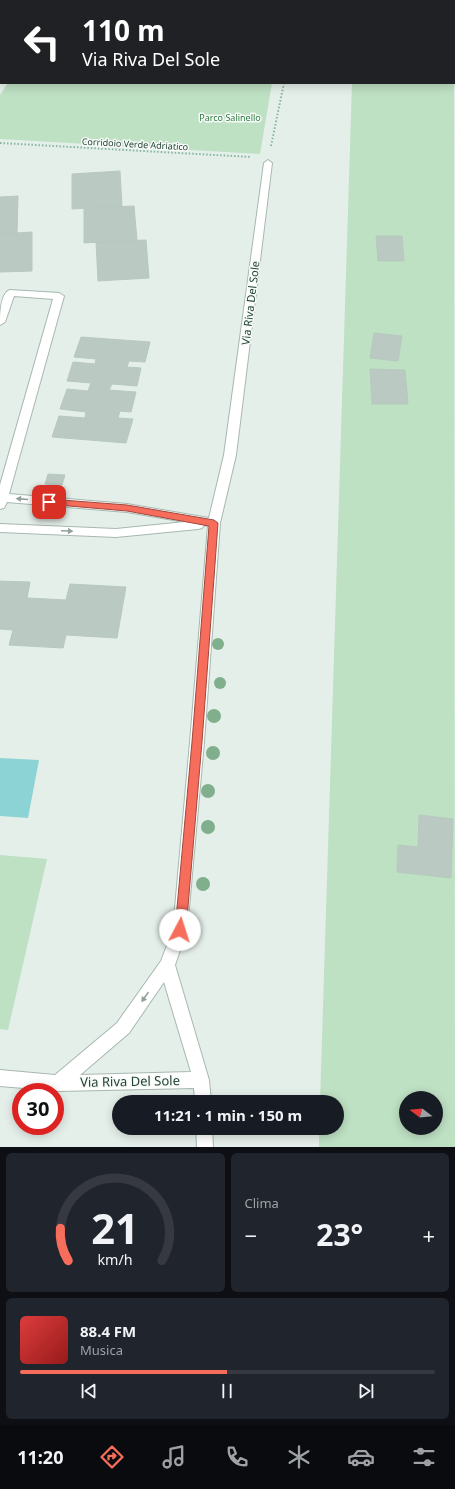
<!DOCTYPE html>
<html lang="it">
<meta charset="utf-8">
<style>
:root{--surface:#171b24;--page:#20242c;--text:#f1f3f6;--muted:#9ea1a6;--line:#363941;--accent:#f76d5c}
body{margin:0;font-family:"Noto Sans",sans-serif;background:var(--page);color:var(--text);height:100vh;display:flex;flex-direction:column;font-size:15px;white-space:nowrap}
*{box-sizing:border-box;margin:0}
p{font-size:13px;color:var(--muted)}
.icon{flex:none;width:22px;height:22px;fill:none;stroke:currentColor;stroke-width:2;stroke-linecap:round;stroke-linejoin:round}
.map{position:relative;height:1147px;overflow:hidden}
.drawer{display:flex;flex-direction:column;gap:6px;padding:6px;background:#0d0f14;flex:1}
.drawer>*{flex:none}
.banner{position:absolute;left:0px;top:0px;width:455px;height:84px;box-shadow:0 2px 10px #0003;background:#202124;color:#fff;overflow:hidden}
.needle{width:26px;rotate:286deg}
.controls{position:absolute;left:399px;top:1091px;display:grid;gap:8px}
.controls a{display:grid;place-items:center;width:44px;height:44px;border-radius:50%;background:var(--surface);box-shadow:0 2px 10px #0003;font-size:20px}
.speed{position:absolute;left:12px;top:1083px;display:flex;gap:8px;font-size:20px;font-weight:700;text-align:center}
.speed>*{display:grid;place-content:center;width:52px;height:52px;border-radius:50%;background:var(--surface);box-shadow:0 2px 10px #0003;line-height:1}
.speed .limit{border:6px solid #d22;background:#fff;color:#111}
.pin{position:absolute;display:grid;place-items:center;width:34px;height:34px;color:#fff;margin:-17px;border-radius:8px;box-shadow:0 2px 6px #0006}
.me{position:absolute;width:44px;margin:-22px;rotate:5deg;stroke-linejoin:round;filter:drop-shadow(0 0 3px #0008)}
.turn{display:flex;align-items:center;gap:14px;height:84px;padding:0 16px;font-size:18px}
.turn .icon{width:52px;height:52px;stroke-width:2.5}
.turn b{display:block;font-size:28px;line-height:34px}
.big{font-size:30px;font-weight:700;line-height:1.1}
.drawer .card{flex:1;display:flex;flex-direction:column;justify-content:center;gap:6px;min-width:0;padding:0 14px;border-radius:6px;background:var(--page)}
.drawer .dial{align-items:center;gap:0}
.dial svg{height:104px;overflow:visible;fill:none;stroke:var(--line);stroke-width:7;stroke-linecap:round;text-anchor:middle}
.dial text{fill:var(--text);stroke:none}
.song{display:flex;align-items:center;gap:12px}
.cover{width:48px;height:48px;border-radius:6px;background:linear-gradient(135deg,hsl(0 70% 55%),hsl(0 70% 35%))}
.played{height:4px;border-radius:2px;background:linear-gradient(90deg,var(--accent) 50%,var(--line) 50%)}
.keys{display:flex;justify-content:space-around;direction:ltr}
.heat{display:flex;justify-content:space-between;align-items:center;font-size:22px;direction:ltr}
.drawer .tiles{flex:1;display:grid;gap:6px;grid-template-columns:1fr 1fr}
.card:last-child{grid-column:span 2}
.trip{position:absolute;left:112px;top:1095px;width:232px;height:40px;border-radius:20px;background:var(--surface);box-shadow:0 2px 10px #0003;font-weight:700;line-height:40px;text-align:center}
.tabs{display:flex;height:64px;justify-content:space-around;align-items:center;background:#090b0e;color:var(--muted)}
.tabs .icon{width:28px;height:28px}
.tabs .selected{color:var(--accent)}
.tabs b{font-size:18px;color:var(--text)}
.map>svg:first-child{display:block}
.green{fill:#bee0c3;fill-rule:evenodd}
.water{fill:#8cd3d5}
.building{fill:#bacac2;stroke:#b7c9bf}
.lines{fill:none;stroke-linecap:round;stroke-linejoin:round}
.minor-casing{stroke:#a7b8b0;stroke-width:2}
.path{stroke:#85b49f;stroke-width:2;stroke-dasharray:1.5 2;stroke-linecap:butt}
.minor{fill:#fff;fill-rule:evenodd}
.tree{fill:#7faf8c}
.oneway{fill:#91a09a}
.route{fill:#f76d5c;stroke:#a1473c}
.labels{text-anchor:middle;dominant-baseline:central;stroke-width:3;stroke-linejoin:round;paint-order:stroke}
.far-park-label{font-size:9px;fill:#2b7b40;stroke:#f7fbf8}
.far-street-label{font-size:9px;fill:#234236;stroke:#f7fbf8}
.street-label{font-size:11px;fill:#234236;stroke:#f7fbf8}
.near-street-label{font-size:13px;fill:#234236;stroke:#f7fbf8}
</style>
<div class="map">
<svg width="455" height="1147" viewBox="0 0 455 1147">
<rect width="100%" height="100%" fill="#e5efe9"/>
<path class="green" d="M454 24 455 1147H319V1128H337V1102H320L352 83H454ZM406 1098H436V1128H406Z
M8 83H272L260 154 0 139V95Z
M0 855 47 859 8 1030 0 1029Z"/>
<path class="water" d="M0 758 39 760 28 818 0 816Z"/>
<path class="building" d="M120 171 122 206 72 209V174Z
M18 196 17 233 0 234V197Z
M134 206 137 240 84 243V208Z
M32 232V271L0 272V234Z
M376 236H402L404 261H378Z
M146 240 149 278 98 281 96 242Z
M374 333 402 336 398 361 370 358Z
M81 337 150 342 145 362 129 361 127 367 141 368 137 386 112 384 109 390 136 392 131 412 120 411 118 418 133 419 126 443 52 437 59 416 85 418 86 412 60 409 67 389 88 391 91 383 67 381 73 362 95 364 96 359 74 357Z
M370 369 405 370 408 404H372Z
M48 474 65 475 62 485 45 484Z
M0 581 30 582 27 598 66 600 70 584 126 587 117 638 66 635 63 648 9 645 13 630 0 629Z
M419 815 453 819 451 878 397 872 398 845 418 847Z"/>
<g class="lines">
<g class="minor-casing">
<path id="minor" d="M268 160 272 163 236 455 220 523 204 742 187 930 175 965 209 1080 211 1102H195L194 1088 58 1091 0 1086V1070L55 1075 117 1023 161 961 173 930 190 742 208 526 204 525 202 528 198 529 116 537 0 532V524L116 529 185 522 127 512 7 502 4 508 0 509V485L53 299 14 296 5 322 0 325C0 316 0 293 10 290L59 293 64 296 9 494 127 504 209 518 224 455 264 163ZM164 982 191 1072 80 1075 129 1033Z
M196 1128H212L213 1147H197Z"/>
</g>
<path class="path" d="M0 82 1 80
M0 143 251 157
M271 146 284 83"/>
<use href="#minor" class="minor"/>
</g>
<g class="tree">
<circle cx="218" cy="644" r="6"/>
<circle cx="220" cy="683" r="6"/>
<circle cx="214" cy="716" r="7"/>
<circle cx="213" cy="753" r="7"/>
<circle cx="208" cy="791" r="7"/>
<circle cx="208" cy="827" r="7"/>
<circle cx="203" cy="884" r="7"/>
</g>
<defs><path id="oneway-solid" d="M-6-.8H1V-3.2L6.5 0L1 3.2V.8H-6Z"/></defs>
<g class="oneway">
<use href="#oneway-solid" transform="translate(22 499) rotate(-175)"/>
<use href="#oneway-solid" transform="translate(67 531) rotate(3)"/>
<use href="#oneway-solid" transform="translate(145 997) rotate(125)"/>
</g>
<path class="route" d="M49 499 127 505 214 520 218 523 202 742 186 930 184 934 180 935 176 934 175 930 192 742 209 526 127 511 46 504 45 502 46 500Z"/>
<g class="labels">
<g class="far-park-label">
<text x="230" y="117">Parco Salinello</text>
</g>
<g class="far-street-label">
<text transform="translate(135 144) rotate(3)">Corridoio Verde Adriatico</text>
</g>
<g class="street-label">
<text transform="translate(250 303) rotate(-83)">Via Riva Del Sole</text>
</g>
<g class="near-street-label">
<text transform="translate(130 1081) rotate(-1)">Via Riva Del Sole</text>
</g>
</g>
</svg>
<div class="controls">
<a><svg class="needle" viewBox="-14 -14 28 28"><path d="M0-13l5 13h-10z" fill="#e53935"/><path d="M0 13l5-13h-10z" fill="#9ea1a6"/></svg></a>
</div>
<div class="speed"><div class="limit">30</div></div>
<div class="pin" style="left:49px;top:502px;background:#d93025"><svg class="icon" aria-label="arrive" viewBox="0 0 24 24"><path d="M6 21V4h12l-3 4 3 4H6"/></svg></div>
<svg class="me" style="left:180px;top:930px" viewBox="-20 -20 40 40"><circle r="19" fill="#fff"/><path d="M0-13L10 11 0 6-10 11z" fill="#f76d5c"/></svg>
<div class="trip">11:21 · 1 min · 150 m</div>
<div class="banner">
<div class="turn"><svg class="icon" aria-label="left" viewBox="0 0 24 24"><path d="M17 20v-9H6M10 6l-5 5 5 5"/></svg><div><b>110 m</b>Via Riva Del Sole</div></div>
</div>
</div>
<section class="drawer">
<div class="tiles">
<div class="card dial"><svg viewBox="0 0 100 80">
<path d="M14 69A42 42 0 1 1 86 69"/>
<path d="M14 69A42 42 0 0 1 8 44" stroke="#f76d5c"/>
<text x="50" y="56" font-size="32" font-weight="700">21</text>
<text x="50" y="72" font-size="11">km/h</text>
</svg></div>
<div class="card"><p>Clima</p>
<div class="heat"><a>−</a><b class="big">23°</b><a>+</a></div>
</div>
<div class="card">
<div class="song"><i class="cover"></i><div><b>88.4 FM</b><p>Musica</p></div></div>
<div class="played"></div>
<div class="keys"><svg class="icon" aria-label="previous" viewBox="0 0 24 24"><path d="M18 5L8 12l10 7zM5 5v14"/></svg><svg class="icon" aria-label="pause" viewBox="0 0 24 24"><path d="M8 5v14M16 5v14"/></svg><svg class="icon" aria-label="next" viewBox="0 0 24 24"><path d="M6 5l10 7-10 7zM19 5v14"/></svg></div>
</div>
</div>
</section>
<nav class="tabs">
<b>11:20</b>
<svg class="icon selected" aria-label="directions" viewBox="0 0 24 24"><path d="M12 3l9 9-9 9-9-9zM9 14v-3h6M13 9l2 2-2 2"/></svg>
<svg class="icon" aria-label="music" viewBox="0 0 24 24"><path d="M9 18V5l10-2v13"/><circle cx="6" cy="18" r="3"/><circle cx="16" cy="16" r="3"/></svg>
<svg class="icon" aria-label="phone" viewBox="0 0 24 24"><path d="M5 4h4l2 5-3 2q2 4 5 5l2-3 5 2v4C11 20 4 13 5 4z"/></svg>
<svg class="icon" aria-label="climate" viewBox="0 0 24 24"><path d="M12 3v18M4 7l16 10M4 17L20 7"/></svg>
<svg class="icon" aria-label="car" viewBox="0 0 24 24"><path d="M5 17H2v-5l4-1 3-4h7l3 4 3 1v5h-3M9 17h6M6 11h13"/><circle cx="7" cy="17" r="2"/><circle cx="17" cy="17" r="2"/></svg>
<svg class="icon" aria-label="filters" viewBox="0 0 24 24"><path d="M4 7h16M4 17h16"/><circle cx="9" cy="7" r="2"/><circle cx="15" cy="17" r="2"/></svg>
</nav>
